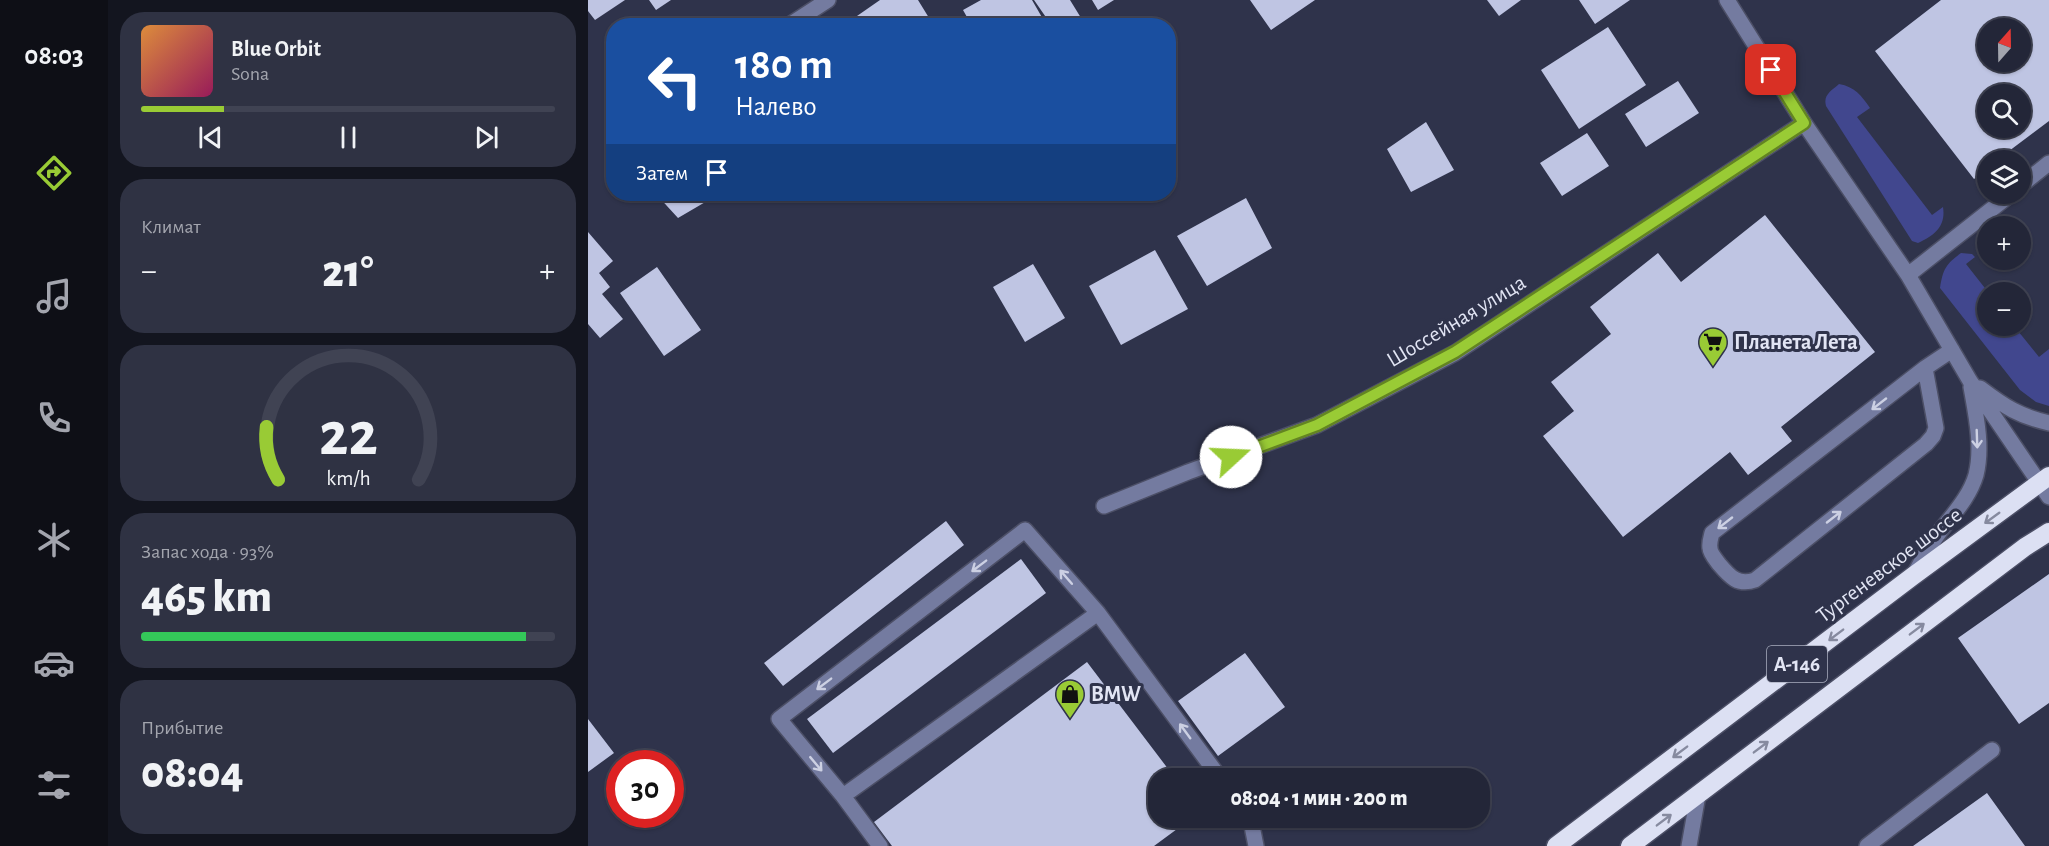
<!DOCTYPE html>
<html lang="ru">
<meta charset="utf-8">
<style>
:root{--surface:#232638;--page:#2f3243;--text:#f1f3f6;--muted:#a3a5ae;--line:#404353;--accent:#99cb35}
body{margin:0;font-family:"Alegreya Sans",sans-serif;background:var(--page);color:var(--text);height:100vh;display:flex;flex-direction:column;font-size:22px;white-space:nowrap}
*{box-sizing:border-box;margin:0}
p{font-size:20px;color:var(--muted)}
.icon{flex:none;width:33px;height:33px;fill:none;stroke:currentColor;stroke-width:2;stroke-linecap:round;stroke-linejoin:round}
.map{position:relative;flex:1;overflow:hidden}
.side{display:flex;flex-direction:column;gap:12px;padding:12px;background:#13151f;width:480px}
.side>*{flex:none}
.banner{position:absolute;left:18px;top:18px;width:570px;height:183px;border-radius:24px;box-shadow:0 2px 4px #0004,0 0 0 2px var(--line);background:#1a4fa0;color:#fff;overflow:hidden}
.needle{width:39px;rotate:20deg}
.buttons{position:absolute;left:1389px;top:18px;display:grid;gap:12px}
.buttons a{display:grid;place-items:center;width:54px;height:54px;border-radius:50%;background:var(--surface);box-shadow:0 2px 4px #0004,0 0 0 2px var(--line);font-size:30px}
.speed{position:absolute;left:18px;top:750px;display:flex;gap:12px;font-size:30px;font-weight:700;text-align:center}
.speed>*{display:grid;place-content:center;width:78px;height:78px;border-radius:50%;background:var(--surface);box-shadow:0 2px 4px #0004,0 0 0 2px var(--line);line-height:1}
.speed .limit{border:9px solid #d22;background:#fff;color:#111}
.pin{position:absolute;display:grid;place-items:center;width:51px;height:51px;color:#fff;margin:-26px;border-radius:12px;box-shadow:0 3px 9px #0006}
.me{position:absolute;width:66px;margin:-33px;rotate:70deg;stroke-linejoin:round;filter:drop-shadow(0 0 4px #0008)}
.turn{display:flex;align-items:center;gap:21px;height:126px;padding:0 30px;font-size:27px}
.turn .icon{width:78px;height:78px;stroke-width:2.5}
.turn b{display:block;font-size:42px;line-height:51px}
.then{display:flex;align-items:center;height:57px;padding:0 30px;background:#0003;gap:12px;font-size:22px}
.big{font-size:45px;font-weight:800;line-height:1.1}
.side .card{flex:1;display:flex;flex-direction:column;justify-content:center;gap:9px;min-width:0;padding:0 21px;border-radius:24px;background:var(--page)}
.side .dial{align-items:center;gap:0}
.dial svg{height:156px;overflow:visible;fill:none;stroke:var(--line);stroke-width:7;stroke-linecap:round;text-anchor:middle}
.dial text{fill:var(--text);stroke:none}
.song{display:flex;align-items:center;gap:18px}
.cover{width:72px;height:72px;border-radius:9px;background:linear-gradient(135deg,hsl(30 70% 55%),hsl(330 70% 35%))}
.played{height:6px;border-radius:3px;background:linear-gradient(90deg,var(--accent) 20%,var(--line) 20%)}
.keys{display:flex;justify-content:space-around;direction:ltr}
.heat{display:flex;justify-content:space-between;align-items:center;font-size:33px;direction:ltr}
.charge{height:9px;border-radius:4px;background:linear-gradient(90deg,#34c759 93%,var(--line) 0)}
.trip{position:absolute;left:560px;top:768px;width:342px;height:60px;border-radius:24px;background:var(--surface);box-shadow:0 2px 4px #0004,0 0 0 2px var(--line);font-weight:800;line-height:60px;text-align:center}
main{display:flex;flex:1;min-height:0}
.tabs{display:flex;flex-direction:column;width:108px;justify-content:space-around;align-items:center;background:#0e0f16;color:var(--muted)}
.tabs .icon{width:42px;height:42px}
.tabs .active{color:var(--accent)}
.tabs b{font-size:27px;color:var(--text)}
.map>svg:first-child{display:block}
.green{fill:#41478e}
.building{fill:#bfc5e3;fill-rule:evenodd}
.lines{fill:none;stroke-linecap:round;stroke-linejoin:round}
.minor-casing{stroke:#4c4f66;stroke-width:18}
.highway-casing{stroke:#4c4f66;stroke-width:21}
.minor{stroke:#747ba0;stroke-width:15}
.highway{stroke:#dce0f3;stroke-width:18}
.oneway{stroke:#ccd0e3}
.oneway2{stroke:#868a9f}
.route-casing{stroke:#638422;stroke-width:15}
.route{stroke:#99cb35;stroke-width:10}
.labels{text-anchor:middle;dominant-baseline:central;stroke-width:6;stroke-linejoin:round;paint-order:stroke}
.shield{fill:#2f334b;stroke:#acb0c1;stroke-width:1.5}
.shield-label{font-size:21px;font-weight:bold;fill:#e2e5f4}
.street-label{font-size:22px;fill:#e2e5f4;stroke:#2f334b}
.poi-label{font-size:22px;font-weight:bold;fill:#e2e5f4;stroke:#2f334b;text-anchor:start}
</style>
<main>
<nav class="tabs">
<b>08:03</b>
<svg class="icon active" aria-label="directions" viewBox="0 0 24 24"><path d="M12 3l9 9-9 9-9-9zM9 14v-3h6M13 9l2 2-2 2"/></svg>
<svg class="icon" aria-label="music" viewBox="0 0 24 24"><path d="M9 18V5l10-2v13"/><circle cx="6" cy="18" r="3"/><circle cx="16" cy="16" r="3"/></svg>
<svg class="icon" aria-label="phone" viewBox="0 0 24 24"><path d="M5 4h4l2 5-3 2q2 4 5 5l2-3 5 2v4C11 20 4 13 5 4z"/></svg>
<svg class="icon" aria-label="climate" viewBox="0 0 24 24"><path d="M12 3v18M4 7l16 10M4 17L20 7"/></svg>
<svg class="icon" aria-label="car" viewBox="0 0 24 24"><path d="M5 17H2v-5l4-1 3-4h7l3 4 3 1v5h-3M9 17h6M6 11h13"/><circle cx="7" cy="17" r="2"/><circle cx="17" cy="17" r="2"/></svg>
<svg class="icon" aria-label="filters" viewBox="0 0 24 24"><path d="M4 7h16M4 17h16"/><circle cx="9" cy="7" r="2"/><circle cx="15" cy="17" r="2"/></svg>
</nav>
<section class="side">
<div class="card">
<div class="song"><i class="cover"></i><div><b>Blue Orbit</b><p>Sona</p></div></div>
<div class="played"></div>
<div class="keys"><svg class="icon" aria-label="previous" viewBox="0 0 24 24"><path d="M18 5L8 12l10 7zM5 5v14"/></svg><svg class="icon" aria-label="pause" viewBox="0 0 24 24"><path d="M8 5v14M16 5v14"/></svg><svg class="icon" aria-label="next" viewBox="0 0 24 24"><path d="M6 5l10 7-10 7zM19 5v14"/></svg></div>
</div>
<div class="card"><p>Климат</p>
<div class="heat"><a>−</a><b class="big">21°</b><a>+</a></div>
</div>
<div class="card dial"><svg viewBox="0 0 100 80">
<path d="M14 69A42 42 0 1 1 86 69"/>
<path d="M14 69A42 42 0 0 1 8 42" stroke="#99cb35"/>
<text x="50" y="56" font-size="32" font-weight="700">22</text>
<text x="50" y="72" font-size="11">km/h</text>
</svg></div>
<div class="card"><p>Запас хода · 93%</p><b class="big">465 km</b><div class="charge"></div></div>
<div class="card"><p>Прибытие</p><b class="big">08:04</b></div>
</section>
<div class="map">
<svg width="1461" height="846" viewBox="0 0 1461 846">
<rect width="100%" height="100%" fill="#2f334b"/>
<path class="green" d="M1251 84C1267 87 1273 95 1282 108L1269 117 1344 215 1355 207C1358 226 1347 235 1330 243L1324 241 1238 106C1235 95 1243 91 1251 84Z
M1373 253 1384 254 1387 257 1378 264 1400 292V326H1426L1451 357 1461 349V406L1448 402 1432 390 1352 288C1355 269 1358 264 1373 253Z"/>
<path class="building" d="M0 0H37L7 20 0 11Z
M61 0H83L68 10Z
M292 0H330L346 26H274L269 16Z
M393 0H444L459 26H384L375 10Z
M446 0H482L498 26H464Z
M504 0H526L510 10Z
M662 0H727L683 30Z
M899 0H933L911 16Z
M991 0H1042L1007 24Z
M1353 0H1461V121L1409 160H1400V168L1386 179 1287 51ZM1400 28H1432V62H1400ZM1400 94H1432V128H1400Z
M1020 27 1058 85 991 129 953 70Z
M1090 81 1111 113 1058 147 1037 114Z
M838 122 866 170 823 192 799 149Z
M999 133 1021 166 974 196 952 163Z
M68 194H131L90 218Z
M658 198 684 248 619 286 589 236Z
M1177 215 1287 352 1193 427 1204 441 1160 475 1142 452 1035 537 955 436 986 411 963 382 1023 334 1002 307 1070 253 1093 282Z
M0 232 25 261 11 273 22 287 14 294 35 319 12 338 0 324Z
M567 250 600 309 533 345 501 286Z
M445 264 477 318 437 342 405 287Z
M69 267 113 330 76 356 32 293Z
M358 521 376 545 195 686 176 663Z
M433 559 458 593 245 753 219 719Z
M1461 574V703L1431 724 1370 638Z
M657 653 697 707 630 756 590 701Z
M499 662 587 778H570V818H604L566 846H304L286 822Z
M0 719 26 753 0 772Z
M1399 793 1437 846H1325Z"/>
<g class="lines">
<g class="minor-casing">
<path id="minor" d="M1139 0 1216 123 1320 275 1382 381 1461 497
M200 26 240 0
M1432 186 1461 163
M1320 275 1423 194
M1337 368 1348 428 1345 436 1338 444 1167 580C1150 586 1142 577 1131 564 1128 560 1122 553 1122 548 1121 543 1123 537 1124 533L1337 368 1364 350
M1392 388C1417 407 1431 416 1461 423
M516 506 600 472 729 425 867 353 1216 123
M1327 573C1334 561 1340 548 1348 537 1362 517 1381 499 1388 475 1395 447 1388 415 1383 387
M255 796 510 613
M661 818 663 821 668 846
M292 846 255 796 191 719 437 530 510 613 632 778
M1101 846 1110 795
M1279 846 1404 750"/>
</g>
<g class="highway-casing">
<path id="highway" d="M968 846 1325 576 1461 476
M1042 846 1437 547 1461 532"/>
</g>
<use href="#minor" class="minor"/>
<use href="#highway" class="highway"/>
</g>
<defs><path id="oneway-shaft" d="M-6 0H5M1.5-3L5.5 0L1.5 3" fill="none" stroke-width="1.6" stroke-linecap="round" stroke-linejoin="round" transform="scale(1.5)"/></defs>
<g class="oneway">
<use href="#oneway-shaft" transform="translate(1291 404) rotate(142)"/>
<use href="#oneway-shaft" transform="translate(1389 439) rotate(88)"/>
<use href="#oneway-shaft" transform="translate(1246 517) rotate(-38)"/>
<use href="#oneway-shaft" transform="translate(1137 523) rotate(142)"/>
<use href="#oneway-shaft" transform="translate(391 566) rotate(143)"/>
<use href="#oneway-shaft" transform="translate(478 577) rotate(-131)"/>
<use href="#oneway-shaft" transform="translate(236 684) rotate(143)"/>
<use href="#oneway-shaft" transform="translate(597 731) rotate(-126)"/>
<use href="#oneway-shaft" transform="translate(228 764) rotate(50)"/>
</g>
<g class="oneway2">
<use href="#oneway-shaft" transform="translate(1404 518) rotate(144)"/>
<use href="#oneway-shaft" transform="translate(1329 629) rotate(-37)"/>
<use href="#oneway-shaft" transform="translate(1248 635) rotate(143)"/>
<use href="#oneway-shaft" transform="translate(1173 747) rotate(-37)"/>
<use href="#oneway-shaft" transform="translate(1092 752) rotate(143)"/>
<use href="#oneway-shaft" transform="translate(1076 820) rotate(-37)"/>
</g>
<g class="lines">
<g class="route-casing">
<path id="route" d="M643 457 729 425 867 352 1216 123 1183 70"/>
</g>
<use href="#route" class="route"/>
</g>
<defs>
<g id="supermarket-pin" transform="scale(1.5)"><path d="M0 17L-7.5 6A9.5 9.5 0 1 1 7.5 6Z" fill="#99cb35" stroke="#2f334b"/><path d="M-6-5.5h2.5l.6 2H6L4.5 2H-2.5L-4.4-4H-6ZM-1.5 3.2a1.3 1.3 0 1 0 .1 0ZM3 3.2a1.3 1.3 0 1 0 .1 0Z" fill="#111"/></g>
<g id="shop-pin" transform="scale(1.5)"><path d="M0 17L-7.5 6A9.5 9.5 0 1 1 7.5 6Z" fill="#99cb35" stroke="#2f334b"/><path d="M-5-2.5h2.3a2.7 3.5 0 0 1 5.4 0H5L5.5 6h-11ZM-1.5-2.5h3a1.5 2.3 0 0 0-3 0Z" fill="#111"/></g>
</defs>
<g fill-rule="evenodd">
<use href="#supermarket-pin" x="1125" y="342"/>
<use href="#shop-pin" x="482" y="694"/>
</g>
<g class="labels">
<rect class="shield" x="1179" y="646" width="60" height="36" rx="4.5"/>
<g class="shield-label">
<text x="1209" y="664">А-146</text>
</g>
<g class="street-label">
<text transform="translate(868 321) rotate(-31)">Шоссейная улица</text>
<text transform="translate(1301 565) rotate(-37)">Тургеневское шоссе</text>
</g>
<g class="poi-label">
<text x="1146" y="342">Планета Лета</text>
<text x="503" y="694">BMW</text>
</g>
</g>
</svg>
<div class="buttons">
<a><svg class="needle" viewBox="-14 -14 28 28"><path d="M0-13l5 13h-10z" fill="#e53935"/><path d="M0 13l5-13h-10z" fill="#a3a5ae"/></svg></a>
<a><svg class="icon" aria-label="search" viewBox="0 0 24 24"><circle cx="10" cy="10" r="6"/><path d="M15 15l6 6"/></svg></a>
<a><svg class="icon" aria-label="layers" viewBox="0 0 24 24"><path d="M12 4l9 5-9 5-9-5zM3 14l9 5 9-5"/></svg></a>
<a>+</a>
<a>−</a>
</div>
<div class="speed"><div class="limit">30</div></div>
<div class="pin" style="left:1183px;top:70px;background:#d93025"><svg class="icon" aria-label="arrive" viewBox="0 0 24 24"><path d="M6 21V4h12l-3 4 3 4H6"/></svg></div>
<svg class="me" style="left:643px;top:457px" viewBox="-20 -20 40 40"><circle r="19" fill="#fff"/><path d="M0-13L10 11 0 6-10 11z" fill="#99cb35"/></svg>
<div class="trip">08:04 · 1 мин · 200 m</div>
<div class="banner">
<div class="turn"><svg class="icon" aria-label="left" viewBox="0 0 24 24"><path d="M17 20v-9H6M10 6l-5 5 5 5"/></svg><div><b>180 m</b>Налево</div></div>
<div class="then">Затем<svg class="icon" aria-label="arrive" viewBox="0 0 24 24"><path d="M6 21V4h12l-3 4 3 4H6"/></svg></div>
</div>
</div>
</main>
